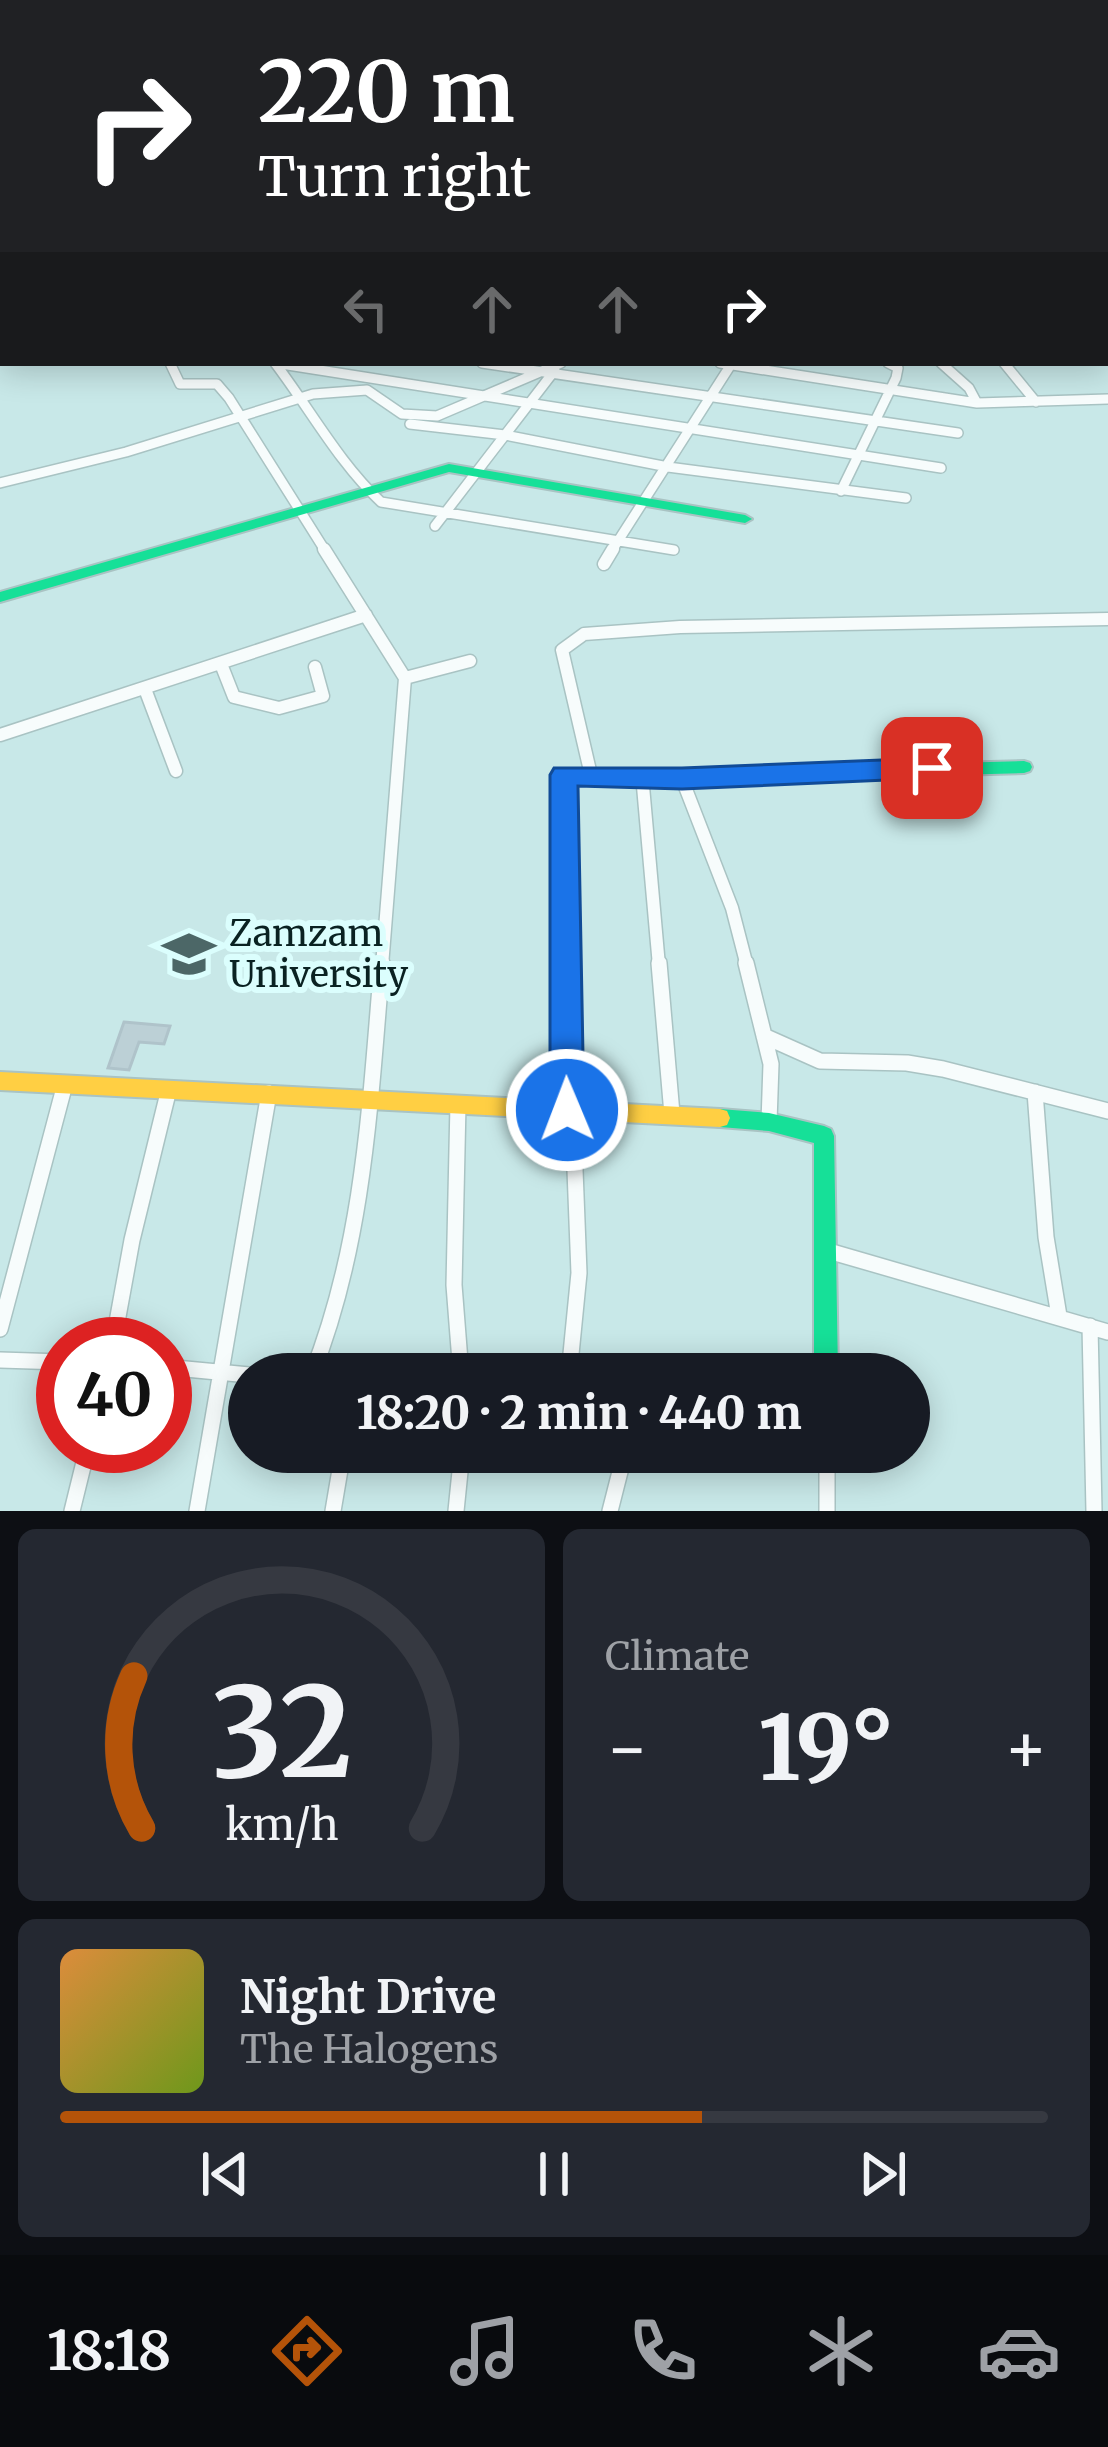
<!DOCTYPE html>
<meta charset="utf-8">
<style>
:root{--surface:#171b24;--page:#242831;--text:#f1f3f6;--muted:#9ea1a6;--line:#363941;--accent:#b45309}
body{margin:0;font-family:Merriweather,serif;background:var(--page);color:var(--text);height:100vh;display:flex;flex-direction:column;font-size:45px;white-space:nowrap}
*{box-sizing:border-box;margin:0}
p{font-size:39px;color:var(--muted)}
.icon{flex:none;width:66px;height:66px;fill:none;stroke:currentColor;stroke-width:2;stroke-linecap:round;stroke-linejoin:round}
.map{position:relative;height:1511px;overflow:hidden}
.sheet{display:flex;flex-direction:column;gap:18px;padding:18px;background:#0d0f14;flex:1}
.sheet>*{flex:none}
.hud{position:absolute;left:0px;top:0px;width:1110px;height:366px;box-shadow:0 6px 30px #0003;background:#202124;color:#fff;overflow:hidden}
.speed{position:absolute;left:36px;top:1317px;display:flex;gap:24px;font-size:60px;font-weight:700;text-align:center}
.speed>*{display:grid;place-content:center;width:156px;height:156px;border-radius:50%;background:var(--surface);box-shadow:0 6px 30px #0003;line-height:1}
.speed .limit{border:18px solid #d22;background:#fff;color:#111}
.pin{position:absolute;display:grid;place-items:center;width:102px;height:102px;color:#fff;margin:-51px;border-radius:24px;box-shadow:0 6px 18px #0006}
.me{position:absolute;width:132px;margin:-66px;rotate:359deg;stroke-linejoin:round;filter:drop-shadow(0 0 9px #0008)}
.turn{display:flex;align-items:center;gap:42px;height:252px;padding:0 60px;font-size:54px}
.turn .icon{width:156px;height:156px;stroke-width:2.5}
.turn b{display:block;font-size:84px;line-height:102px}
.lanes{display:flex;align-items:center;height:114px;padding:0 60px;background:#0003;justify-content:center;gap:60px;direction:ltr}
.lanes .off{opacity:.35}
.big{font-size:90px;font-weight:800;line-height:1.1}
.sheet .widget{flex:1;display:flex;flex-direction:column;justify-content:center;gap:18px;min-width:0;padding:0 42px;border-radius:18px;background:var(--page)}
.sheet .dial{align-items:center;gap:0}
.dial svg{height:312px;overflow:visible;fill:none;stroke:var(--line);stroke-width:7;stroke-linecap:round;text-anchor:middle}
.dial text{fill:var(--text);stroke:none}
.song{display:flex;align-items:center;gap:36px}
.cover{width:144px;height:144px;border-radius:18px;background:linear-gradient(135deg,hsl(30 70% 55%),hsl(80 70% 35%))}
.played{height:12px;border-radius:6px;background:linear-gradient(90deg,var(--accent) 65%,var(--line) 65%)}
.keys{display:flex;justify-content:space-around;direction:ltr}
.heat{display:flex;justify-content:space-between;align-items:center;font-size:66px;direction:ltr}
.sheet .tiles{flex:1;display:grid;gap:18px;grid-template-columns:1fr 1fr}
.widget:last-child{grid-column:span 2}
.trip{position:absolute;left:228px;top:1353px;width:702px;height:120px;border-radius:60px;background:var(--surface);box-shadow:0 6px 30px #0003;font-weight:800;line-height:120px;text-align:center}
.tabs{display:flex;height:192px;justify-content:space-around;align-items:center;background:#090b0e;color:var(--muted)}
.tabs .icon{width:84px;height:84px}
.tabs .current{color:var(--accent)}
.tabs b{font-size:54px;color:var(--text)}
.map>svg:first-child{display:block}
.building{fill:#bcd0d6;stroke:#afc3ca;stroke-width:3}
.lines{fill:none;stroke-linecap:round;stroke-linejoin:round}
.street-far3-casing{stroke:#a9c3c3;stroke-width:9}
.street-far2-casing{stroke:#a9c3c3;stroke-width:12}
.street-far1-casing{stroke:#a9c3c3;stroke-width:15}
.street-casing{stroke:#a9c3c3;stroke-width:18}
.fast-casing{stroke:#a9c3c3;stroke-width:4}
.slow-casing{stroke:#a9c3c3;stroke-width:4}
.street-far3{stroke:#f7fcfc;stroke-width:8}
.street-far2{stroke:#f7fcfc;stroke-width:9}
.street-far1{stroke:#f7fcfc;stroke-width:12}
.street{stroke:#f7fcfc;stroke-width:15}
.fast{fill:#16e098;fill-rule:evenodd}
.slow{fill:#ffcf43;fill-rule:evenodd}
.route{fill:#1a73e8;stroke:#114b97;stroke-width:3}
.labels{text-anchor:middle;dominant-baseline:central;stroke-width:12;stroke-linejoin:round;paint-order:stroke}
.poi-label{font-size:36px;fill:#0a2222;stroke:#dbfefd;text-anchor:start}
</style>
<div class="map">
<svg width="1108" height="1511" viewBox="0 0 1108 1511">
<rect width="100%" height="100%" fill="#c8e8e8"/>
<path class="building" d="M124 1022 170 1026 164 1044 139 1042 129 1070 108 1068Z"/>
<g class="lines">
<g class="street-far3-casing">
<path id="street-far3" d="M939 3 1108 0"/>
</g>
<g class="street-far2-casing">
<path id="street-far2" d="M170 363 180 384H217L229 398 326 552
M275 363 941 468
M275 363C310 409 339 463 381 502L674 550
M482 363 958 433
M720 363 977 403 1108 399
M941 363 969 388 977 403
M1004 363 1036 402
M410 424 505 435 668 467 906 498
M0 483 126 452 313 394 367 390 402 414 437 416 561 363
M841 491 896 378 898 368 888 363
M435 526 555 370
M611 552 732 363"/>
</g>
<g class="street-far1-casing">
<path id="street-far1" d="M324 549 405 678 470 661
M604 564 613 549
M221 664 234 697 279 708 323 696 315 667
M145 689 176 771
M0 735 366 615
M591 775 562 650 584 634 680 627 1108 619
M642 775 659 966
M682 779 732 908 747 966
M382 966 405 678"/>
</g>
<g class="street-casing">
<path id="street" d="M659 963 672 1114
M746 963 771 1064 769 1122
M764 1036 820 1061 907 1063 943 1069 1108 1111
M1035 1092 1046 1237 1059 1316
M458 1104 454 1285 461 1374
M825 1250 1108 1332
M1090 1326 1094 1511
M0 1329 65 1084
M113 1344 132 1240 169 1089
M0 1360 63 1362
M165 1367 249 1375
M312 1374C364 1243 370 1103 382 963
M569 1374 579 1273 574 1144
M827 1452V1511
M72 1511 88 1446
M197 1511 269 1093
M333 1511 343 1452
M456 1511 462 1452
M610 1511 625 1452"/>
</g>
<g class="fast-casing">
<path id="fast" d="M449 464 745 515 752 519 745 523 449 472 0 602V592Z
M1024 761 1030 763 1032 767 1030 771 1024 773 736 781H572L577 1110 574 1117 567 1119 560 1117 557 1110 556 775 558 771 736 769Z
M720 1109 769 1113 824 1126 831 1129 834 1136 838 1374H814V1143L769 1131 720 1127 713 1125 710 1118 713 1111Z"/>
</g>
<g class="slow-casing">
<path id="slow" d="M0 1072 720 1109 727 1111 730 1118 727 1125 720 1127 0 1090Z"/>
</g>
<use href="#street-far3" class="street-far3"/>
<use href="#street-far2" class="street-far2"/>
<use href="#street-far1" class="street-far1"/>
<use href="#street" class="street"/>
<use href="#fast" class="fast"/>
<use href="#slow" class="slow"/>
</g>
<path class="route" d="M932 758 946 768 932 778 682 789 578 786 584 1110 579 1121 567 1126 555 1121 550 1110V775L554 768H682Z"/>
<defs>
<g id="university-bare" transform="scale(4.14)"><path d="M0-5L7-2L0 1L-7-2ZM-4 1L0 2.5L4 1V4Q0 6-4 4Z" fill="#4c6767" stroke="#dbfefd" stroke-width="2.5" paint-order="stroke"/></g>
</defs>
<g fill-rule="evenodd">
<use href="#university-bare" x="189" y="954"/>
</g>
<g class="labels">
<g class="poi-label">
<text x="229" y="933">Zamzam<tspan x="229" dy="41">University</tspan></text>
</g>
</g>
</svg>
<div class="speed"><div class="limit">40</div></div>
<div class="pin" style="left:932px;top:768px;background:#d93025"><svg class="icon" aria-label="arrive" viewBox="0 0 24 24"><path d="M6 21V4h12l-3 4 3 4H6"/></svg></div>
<svg class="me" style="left:567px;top:1110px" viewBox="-20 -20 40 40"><circle r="17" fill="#1a73e8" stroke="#fff" stroke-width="3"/><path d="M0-11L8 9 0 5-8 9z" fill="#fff"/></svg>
<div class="trip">18:20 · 2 min · 440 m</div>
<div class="hud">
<div class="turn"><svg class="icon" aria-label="right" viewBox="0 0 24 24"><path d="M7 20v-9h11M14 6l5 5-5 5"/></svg><div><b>220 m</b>Turn right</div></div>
<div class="lanes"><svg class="icon off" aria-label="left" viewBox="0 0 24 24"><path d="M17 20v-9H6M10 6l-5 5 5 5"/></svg><svg class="icon off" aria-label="ahead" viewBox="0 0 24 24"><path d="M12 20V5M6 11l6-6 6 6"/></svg><svg class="icon off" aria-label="ahead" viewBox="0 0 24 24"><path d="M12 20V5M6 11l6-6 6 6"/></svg><svg class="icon" aria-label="right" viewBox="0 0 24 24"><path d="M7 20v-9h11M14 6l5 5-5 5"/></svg></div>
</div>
</div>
<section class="sheet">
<div class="tiles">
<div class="widget dial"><svg viewBox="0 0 100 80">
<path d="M14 69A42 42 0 1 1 86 69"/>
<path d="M14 69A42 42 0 0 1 12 30" stroke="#b45309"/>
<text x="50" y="56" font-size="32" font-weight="700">32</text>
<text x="50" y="72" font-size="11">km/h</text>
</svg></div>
<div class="widget"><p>Climate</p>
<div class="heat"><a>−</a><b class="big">19°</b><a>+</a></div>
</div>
<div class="widget">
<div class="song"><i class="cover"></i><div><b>Night Drive</b><p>The Halogens</p></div></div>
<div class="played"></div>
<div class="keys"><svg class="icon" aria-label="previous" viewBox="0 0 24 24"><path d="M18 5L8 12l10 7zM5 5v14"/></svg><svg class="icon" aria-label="pause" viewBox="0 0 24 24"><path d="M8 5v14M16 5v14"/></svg><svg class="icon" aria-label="next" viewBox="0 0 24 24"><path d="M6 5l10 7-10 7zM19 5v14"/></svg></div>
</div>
</div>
</section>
<nav class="tabs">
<b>18:18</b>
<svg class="icon current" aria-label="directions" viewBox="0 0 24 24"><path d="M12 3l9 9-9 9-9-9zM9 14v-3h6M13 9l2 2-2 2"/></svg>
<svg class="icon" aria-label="music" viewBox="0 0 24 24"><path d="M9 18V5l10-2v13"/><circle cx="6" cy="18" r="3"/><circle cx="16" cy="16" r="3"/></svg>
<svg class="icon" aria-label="phone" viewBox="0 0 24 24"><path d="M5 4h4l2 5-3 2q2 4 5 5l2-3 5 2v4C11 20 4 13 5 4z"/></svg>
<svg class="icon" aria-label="climate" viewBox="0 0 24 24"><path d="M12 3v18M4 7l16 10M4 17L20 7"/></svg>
<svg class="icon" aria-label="car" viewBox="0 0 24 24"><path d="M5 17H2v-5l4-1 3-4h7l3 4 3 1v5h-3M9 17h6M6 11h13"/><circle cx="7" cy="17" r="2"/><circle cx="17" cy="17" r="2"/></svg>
</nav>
